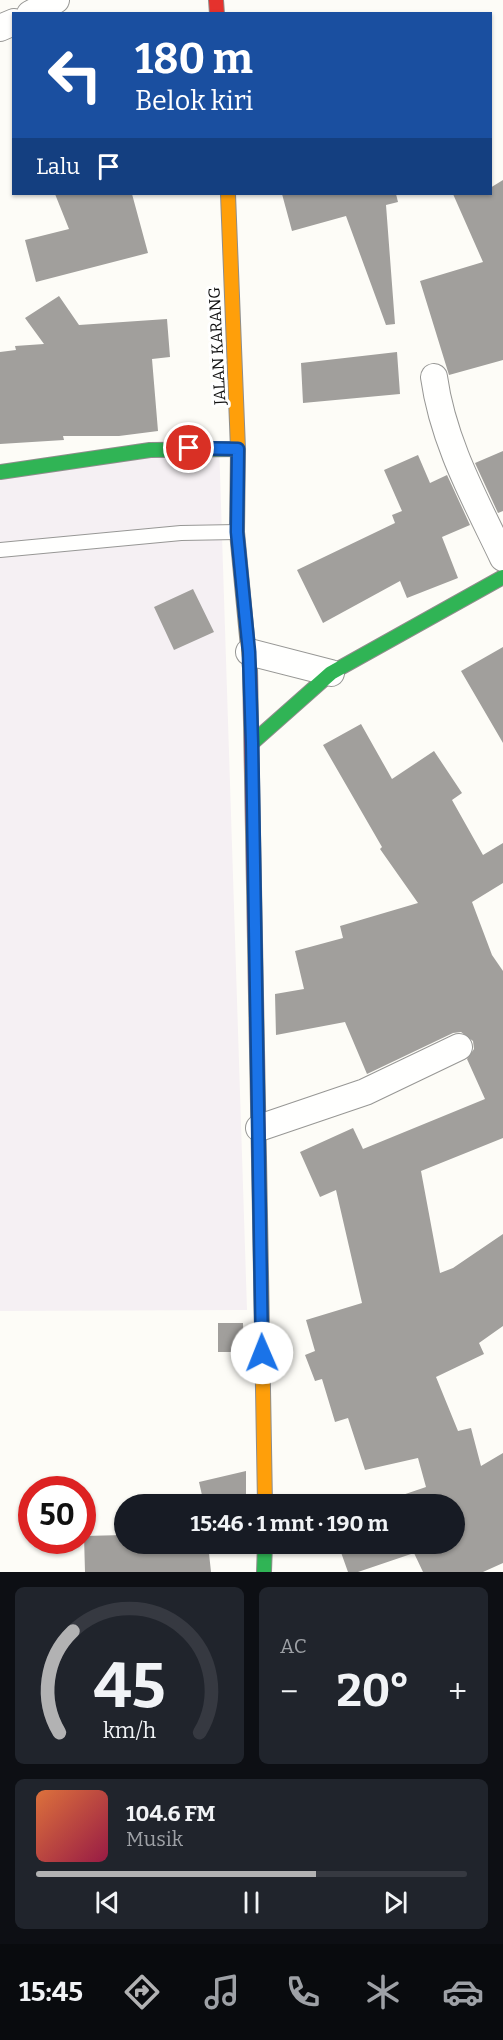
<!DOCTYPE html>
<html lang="id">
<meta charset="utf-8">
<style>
:root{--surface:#171b24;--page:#20242c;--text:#f1f3f6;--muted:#9ea1a6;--line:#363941;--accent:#b2b2b3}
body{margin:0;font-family:Bitter,serif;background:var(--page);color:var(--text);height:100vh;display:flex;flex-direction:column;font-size:22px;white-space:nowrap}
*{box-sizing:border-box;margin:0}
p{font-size:20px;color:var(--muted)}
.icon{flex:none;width:33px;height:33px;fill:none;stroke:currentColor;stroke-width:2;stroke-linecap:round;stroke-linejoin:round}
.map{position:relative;height:1572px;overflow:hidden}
.drawer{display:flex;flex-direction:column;gap:15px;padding:15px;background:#0d0f14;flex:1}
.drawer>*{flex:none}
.banner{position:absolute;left:12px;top:12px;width:480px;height:183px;border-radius:0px;box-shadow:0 2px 4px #0004;background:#1a4fa0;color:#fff;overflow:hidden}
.speed{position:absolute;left:18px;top:1476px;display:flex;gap:12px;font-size:30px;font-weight:700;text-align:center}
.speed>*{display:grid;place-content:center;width:78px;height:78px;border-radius:50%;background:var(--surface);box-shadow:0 2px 4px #0004;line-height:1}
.speed .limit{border:9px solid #d22;background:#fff;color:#111}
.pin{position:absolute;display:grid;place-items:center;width:51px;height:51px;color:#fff;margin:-26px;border:3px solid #fff;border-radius:50%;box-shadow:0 2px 6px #0007}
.me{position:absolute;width:66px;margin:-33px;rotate:359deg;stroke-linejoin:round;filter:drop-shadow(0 0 4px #0008)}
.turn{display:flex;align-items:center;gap:21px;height:126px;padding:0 24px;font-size:27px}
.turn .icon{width:78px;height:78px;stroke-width:2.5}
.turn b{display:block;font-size:42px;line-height:51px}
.then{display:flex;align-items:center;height:57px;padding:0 24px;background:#0003;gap:12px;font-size:22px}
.big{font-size:45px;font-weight:700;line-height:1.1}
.drawer .card{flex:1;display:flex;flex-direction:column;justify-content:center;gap:9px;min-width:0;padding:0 21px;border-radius:9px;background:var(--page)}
.drawer .dial{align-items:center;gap:0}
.dial svg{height:156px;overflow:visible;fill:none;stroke:var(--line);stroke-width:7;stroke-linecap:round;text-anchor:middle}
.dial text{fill:var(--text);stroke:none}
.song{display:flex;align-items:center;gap:18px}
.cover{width:72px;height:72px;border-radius:9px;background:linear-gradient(135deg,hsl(20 70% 55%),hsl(340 70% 35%))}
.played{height:6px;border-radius:3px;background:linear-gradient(90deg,var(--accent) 65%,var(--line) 65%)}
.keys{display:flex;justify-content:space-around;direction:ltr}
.heat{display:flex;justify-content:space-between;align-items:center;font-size:33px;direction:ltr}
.drawer .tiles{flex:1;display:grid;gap:15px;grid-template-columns:1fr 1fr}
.card:last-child{grid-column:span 2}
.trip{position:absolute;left:114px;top:1494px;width:351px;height:60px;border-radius:30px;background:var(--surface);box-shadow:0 2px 4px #0004;font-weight:700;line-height:60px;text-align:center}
.menu{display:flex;height:96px;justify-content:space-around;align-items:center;background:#090b0e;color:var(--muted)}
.menu .icon{width:42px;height:42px}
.menu .selected{color:var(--accent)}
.menu b{font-size:27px;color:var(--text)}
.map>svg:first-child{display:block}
.industrial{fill:#f5f0f3}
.building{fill:#a19f9c}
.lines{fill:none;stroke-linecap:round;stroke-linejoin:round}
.lane-casing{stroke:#979795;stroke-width:16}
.street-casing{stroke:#979795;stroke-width:28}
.fast-casing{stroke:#8e8d8b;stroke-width:16}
.slow-casing{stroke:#8e8d8b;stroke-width:16}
.jam-casing{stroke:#8e8d8b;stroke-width:16}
.lane{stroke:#fffffe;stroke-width:14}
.street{stroke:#fffffe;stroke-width:26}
.fast{stroke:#30b455;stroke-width:14}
.slow{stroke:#ff9f0a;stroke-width:14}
.jam{stroke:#e5322d;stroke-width:14}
.route-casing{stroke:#114b97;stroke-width:15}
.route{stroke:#1a73e8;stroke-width:10}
.labels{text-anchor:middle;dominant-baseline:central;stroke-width:6;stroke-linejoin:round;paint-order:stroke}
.street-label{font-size:16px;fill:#111;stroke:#fff}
</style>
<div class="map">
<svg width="503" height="1572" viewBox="0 0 503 1572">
<rect width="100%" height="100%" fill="#fdfcf7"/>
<path class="industrial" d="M219 443 247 1310 0 1311V467Z"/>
<path class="building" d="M503 180V360L449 375 420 281 483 262 453 194H490V188Z
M55 194H132L148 253 36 282 25 240 69 229Z
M282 194H396L398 202 386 205 395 324 386 325 346 216 292 231Z
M59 296 79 325 167 319 170 357 152 359 158 431 119 436H63L64 440 0 444V352L16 350 15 346 44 344 25 318Z
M397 352 400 394 303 403 301 363Z
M503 451V511L498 513 475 463Z
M418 455 430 483 447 475 470 525 442 537 458 578 407 598 400 581 323 623 297 570 395 523 392 515 402 511 384 470Z
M193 589 214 632 174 650 154 607Z
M503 647V743L461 671Z
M361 724 392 779 434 751 462 793 452 800 483 855 503 843V883L472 902 492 955 503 971V1138L421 1171 440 1273 453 1268 503 1234V1326L479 1343 484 1354 436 1377 458 1431 471 1428 481 1466 503 1453V1563L483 1572H423L414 1553 358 1572H348L338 1544H454V1504H376L426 1487 418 1458 365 1470 348 1418 335 1422 322 1379 315 1381 305 1355 315 1351 306 1320 362 1303 336 1190 320 1197 300 1152 353 1128 363 1149 485 1099 467 1059 474 1049 473 1041 461 1032 453 1033 367 1074 345 1022 276 1035 275 994 304 989 295 951 343 938 340 926 418 903 380 849 382 847 323 745Z
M218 1323H243L244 1352H218Z
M246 1471V1497L204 1504 199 1482Z
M124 1535V1544H208L211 1572H85L84 1536Z"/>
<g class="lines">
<g class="lane-casing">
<path id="lane" d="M0 550 181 533 237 532"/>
</g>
<g class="street-casing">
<path id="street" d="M30 14 56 0
M0 28 14 22
M434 377C443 442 475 499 503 558
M249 652 331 673
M259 1128 365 1092 459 1047"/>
</g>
<g class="fast-casing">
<path id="fast" d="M0 472 150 450 238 449
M252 743 331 673 503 577
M264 1572 265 1544"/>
</g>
<g class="slow-casing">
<path id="slow" d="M228 194 238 449 237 532 250 668
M259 1159 265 1504"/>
</g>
<g class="jam-casing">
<path id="jam" d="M216 0 217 14
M250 668 259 1159"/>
</g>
<use href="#lane" class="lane"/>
<use href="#street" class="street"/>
<use href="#fast" class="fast"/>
<use href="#slow" class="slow"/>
<use href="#jam" class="jam"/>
</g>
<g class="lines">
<g class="route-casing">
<path id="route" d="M189 448 238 449 237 532 249 652 252 743 262 1353"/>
</g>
<use href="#route" class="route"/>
</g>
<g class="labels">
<g class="street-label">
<text transform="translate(217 346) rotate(-93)">JALAN KARANG</text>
</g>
</g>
</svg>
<div class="speed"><div class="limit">50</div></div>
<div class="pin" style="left:189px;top:448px;background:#d93025"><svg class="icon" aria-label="arrive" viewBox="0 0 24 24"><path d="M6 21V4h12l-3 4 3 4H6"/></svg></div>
<svg class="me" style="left:262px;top:1353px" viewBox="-20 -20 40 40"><circle r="19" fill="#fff"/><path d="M0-13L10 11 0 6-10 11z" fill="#1a73e8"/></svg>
<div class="trip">15:46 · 1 mnt · 190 m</div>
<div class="banner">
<div class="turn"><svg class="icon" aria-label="left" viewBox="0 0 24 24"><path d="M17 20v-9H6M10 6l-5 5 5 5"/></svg><div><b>180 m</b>Belok kiri</div></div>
<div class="then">Lalu<svg class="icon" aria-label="arrive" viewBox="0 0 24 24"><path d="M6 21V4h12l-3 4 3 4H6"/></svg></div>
</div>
</div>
<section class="drawer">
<div class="tiles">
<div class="card dial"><svg viewBox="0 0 100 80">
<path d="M14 69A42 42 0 1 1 86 69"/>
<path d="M14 69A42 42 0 0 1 21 17" stroke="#b2b2b3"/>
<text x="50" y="56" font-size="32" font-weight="700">45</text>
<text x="50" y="72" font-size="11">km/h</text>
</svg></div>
<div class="card"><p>AC</p>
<div class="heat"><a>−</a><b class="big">20°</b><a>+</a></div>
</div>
<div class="card">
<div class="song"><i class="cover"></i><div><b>104.6 FM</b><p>Musik</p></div></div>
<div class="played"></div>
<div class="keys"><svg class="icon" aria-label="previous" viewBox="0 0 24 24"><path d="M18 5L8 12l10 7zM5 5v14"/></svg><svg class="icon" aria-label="pause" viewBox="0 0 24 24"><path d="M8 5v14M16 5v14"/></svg><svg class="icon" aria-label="next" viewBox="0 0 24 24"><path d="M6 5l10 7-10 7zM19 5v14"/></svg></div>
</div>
</div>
</section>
<nav class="menu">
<b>15:45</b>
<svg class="icon selected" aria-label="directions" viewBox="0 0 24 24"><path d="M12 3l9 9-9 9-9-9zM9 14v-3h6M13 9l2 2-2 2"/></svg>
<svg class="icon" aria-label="music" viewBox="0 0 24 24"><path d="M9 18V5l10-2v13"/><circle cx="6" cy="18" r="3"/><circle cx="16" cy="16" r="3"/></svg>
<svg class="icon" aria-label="phone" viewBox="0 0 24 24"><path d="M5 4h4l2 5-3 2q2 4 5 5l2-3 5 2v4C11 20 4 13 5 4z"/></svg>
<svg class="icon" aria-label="climate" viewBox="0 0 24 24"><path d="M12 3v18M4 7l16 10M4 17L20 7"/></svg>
<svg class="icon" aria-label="car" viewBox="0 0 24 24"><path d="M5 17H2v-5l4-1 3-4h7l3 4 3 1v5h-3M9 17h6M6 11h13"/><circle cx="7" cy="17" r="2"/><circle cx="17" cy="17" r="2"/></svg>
</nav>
